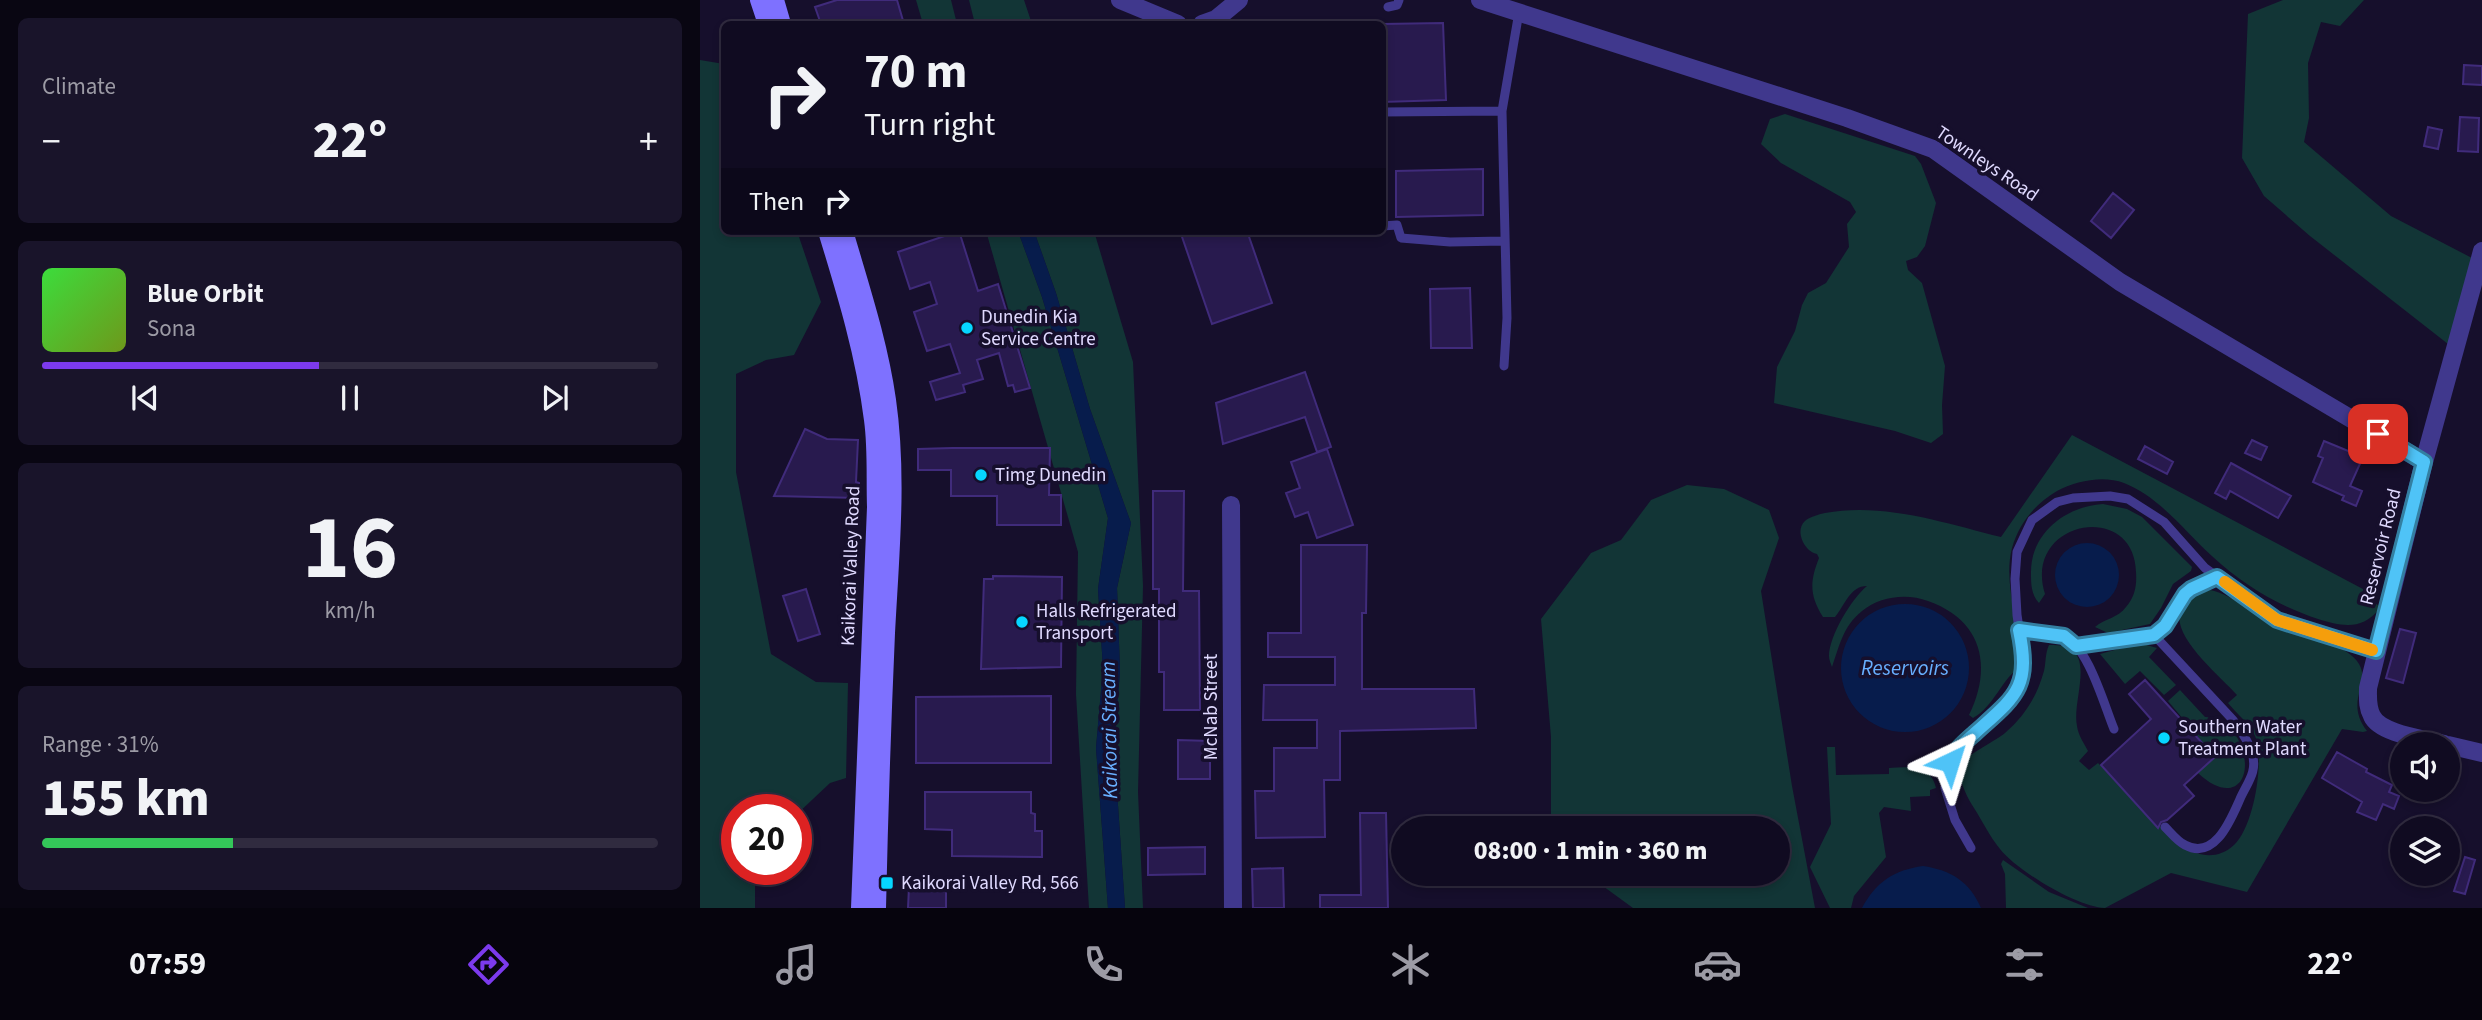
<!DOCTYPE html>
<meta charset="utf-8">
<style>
:root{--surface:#100b21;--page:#19142a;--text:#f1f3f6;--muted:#9c9ba5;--line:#302b3f;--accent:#7c3aed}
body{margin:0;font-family:"Source Sans 3",sans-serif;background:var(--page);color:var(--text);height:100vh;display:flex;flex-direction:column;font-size:26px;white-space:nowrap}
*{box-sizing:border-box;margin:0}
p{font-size:23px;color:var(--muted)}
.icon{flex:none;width:38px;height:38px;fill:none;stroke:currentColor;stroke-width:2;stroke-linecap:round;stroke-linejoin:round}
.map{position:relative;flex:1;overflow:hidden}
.sheet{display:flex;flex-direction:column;gap:18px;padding:18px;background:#090612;width:700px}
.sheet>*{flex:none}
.hud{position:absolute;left:21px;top:21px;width:665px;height:214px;border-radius:10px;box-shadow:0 4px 10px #0003,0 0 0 2px var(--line);background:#100b21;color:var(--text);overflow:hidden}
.controls{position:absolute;left:1690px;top:732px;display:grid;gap:14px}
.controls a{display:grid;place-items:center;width:70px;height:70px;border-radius:50%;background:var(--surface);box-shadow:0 4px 10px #0003,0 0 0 2px var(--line);font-size:35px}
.speed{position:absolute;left:21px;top:794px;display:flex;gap:14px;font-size:35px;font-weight:700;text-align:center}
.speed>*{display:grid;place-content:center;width:91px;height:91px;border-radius:50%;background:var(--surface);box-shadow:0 4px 10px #0003,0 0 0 2px var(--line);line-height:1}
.speed .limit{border:10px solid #d22;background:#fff;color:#111}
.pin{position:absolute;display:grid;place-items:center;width:60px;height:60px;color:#fff;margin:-30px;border-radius:14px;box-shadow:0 4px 10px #0006}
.me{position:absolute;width:77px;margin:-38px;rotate:41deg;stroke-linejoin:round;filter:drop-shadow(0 0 5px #0008)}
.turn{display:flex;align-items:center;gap:24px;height:147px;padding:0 28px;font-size:32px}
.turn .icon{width:91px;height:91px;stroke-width:2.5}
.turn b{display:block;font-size:49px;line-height:60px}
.then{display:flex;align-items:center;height:66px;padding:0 28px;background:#0003;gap:14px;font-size:26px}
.big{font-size:52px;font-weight:800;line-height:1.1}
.sheet .tile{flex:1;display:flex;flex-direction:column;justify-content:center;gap:10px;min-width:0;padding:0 24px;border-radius:10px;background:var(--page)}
.sheet .dial{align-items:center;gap:0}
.dial b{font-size:91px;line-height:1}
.song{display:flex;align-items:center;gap:21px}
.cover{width:84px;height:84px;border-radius:10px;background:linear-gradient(135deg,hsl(120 70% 55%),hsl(80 70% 35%))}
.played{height:7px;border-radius:4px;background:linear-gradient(90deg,var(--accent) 45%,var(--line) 45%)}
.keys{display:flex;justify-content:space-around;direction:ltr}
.heat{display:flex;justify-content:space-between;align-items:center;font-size:38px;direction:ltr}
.charge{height:10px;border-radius:5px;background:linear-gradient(90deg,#34c759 31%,var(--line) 0)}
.trip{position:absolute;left:691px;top:816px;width:399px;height:70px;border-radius:35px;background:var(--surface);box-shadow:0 4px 10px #0003,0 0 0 2px var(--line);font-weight:800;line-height:70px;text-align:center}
.menu{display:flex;height:112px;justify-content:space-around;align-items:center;background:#06040d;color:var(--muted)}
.menu .icon{width:49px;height:49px}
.menu .active{color:var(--accent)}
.menu b{font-size:32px;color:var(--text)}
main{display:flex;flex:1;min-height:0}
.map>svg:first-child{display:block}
.green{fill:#123536}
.water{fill:#071c4c}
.building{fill:#281a4e;stroke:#402b7b;stroke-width:2}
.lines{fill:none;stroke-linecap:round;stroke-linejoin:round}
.service{stroke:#40388d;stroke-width:9}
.minor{stroke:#40388d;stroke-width:18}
.secondary{stroke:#7e71ff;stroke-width:18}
.route-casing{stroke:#337fa1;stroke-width:18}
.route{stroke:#4fc3f7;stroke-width:12}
.slow{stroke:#f59e0b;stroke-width:12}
.poi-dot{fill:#06d6ff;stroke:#160f2c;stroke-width:2.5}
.labels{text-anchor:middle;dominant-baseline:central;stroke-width:7;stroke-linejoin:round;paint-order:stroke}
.street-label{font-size:19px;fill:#e0daff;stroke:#160f2c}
.poi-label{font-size:19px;fill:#e0daff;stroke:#160f2c;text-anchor:start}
.water-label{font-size:21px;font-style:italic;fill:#68afff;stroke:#160f2c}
</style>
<main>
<section class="sheet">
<div class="tile"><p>Climate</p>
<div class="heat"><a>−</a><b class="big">22°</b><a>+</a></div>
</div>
<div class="tile">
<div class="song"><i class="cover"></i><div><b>Blue Orbit</b><p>Sona</p></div></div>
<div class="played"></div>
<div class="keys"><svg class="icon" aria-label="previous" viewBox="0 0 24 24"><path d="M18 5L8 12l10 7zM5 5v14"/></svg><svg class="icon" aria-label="pause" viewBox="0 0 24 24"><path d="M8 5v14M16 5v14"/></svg><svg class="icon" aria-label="next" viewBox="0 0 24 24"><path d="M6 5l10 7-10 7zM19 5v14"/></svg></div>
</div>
<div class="tile dial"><b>16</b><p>km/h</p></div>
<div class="tile"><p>Range · 31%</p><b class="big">155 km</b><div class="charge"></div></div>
</section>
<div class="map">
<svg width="1782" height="908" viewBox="0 0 1782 908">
<rect width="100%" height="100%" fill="#160f2c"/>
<path class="green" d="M216 0H251L257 24H223Z
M269 0H324L332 24H275Z
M1583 0H1664L1640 26 1621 22 1608 63 1609 118 1604 142 1691 216 1772 258 1748 344 1610 236 1564 196 1542 158 1548 14Z
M0 60 24 64V231H97L121 302 94 355 66 360 36 374V472L71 654 116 682 148 683 146 778 130 783 96 815V810H37V870H55V908H0Z
M1085 114 1215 156 1221 164 1236 203 1225 246 1217 257 1206 261 1208 270 1222 283 1245 366 1242 405 1243 434 1231 443 1195 431 1074 403 1077 367 1095 331 1102 305 1108 293 1126 283 1149 247 1147 224 1156 212 1150 202 1081 163 1061 144 1070 119Z
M286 231H318L342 297 408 518 398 589 403 668 396 748 408 908H389L376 694 378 552Z
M334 231H394L433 362 443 586 438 792 443 908H425L414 747 420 671 417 588 431 523 390 409 356 293Z
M1372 435 1678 597 1674 602 1679 606V609C1662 631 1641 626 1618 619 1579 606 1543 585 1513 557 1485 532 1460 497 1424 483 1403 475 1376 481 1357 491 1335 504 1319 523 1312 548 1302 587 1323 629 1319 669 1305 674 1293 708 1273 718L1269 715C1293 666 1282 620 1228 601 1207 593 1180 596 1162 611 1143 626 1139 647 1132 667 1131 664 1129 660 1129 656 1129 636 1152 598 1167 586 1150 586 1145 605 1135 617H1123C1109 595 1110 581 1119 558L1117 554C1105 552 1094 531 1105 521 1109 517 1120 514 1125 513 1183 502 1245 523 1301 537Z
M987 485 1024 489 1069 510 1079 538 1061 591 1092 786 1115 908H933L885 873H1078V828H851V737L841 619 891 553 921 540 951 500Z
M1403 504 1427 509 1442 517 1492 567 1491 571 1473 584 1461 608 1450 624 1408 633 1395 627C1404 619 1418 618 1426 607 1435 597 1437 585 1436 572 1434 499 1322 521 1345 594L1339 603C1331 594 1331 584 1331 572 1331 533 1366 506 1403 504Z
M1510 590C1534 595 1554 615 1577 625 1599 635 1647 643 1659 664 1671 684 1644 701 1667 731L1663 732 1642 729 1547 892 1471 873 1405 908C1379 908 1317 871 1300 849 1290 837 1283 822 1274 808 1268 799 1258 780 1260 769 1261 756 1295 742 1305 733 1325 716 1337 696 1344 671 1346 662 1345 654 1349 645 1402 642 1371 698 1377 726 1378 735 1384 743 1388 751L1379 761 1389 770 1398 763 1458 828 1460 826C1478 848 1509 868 1534 845 1554 827 1565 759 1555 736 1550 724 1536 713 1528 703L1537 695C1514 669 1437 610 1510 590Z
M1440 643 1457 648 1449 657 1476 685 1464 695 1440 671 1425 684 1400 654Z
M1480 690 1505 717 1520 718C1526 725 1534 731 1538 739 1557 776 1535 808 1498 773L1515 757 1468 701Z
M1127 747H1135L1136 775 1189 774V768C1208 767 1231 764 1236 788L1230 790V796L1210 797 1211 811 1184 807 1179 813 1186 857 1154 896 1151 908H1130L1110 867 1131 824Z
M1303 860 1349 892 1388 908H1306L1305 874 1301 864Z"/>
<path class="water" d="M318 231H334L356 293 390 409 431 523 417 588 420 671 414 747 425 908H408L396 748 403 668 398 589 408 518 342 297Z
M1355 575a32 32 0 1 1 64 0a32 32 0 1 1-64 0Z
M1141 668a64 64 0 1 1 128 0a64 64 0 1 1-128 0Z
M1223 866C1251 870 1270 882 1281 908H1162C1176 882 1194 870 1223 866Z"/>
<path class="building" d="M137 0H197L204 24H121L115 7Z
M743 23 746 100 682 102V24Z
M1764 65 1782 66V85L1763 84Z
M1760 117 1779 118 1778 152 1758 151Z
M1728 127 1742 130 1738 149 1724 146Z
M783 169V215L696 217V171Z
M1413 193 1434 210 1411 238 1391 221Z
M259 231 278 291 298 284 330 388 315 392 313 385 308 386 299 353 277 360 283 379 263 385 265 392 236 400 230 382 260 373 250 344 227 351 214 312 237 304 230 282 210 289 198 252Z
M480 231H547L572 303 512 324Z
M770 288 772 348H731L730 289Z
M605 372 631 447 617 452 605 417 523 444 516 403Z
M105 429 127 439 158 440 156 482 159 483V498L74 496Z
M1552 440 1567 447 1561 460 1545 453Z
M1624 441 1663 457 1650 486 1662 491 1656 506 1642 500 1644 496 1613 482 1623 458 1618 456Z
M1445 446 1473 462 1467 474 1438 459Z
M252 448H350L349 495H361V525H297V496H251V470H218V449Z
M627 449 653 525 617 538 608 512 595 517 586 493 600 488 591 462Z
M1531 463 1591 496 1578 518 1530 491 1526 499 1515 493Z
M453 491H484L483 591H499L500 710H464V672H459V589H453Z
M601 545H667L666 613H662V689H774L776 728 640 731V780H624L625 837 556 838 555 791H574V748H617V720H563L564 685H635V657H568V633H601Z
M293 576 362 577 361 667 281 669 284 579H293Z
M106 589 120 634 98 641 83 596Z
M1700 629 1716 633 1703 683 1686 678Z
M1445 680 1515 757 1484 785 1494 796 1467 820 1461 822 1458 828 1401 765 1451 719 1429 694Z
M351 696V763H216V697Z
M478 740 510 741V779H478Z
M1637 752 1667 769 1666 772 1692 785 1689 792 1699 796 1694 809 1683 804 1676 820 1657 812 1662 802 1622 778Z
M225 792H331V813L335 814V831H342V857L252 856V830L225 829Z
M660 813H686L688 908H620V895H661Z
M505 847V874L448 875V848Z
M1765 857 1775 860 1765 894 1754 891Z
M583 868 584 908H553L552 869Z
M209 887H246V908H208Z"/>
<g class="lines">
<path class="service" d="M688 7 697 5 699 0
M682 112 802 111
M682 226 697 225 701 238 750 242 804 241
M804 366 807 318 802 111 819 12
M1319 630C1333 632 1350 631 1363 636 1388 645 1404 705 1414 729
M1454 635 1533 720C1540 730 1549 741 1552 753 1558 772 1547 783 1540 799 1531 819 1515 861 1485 845 1478 842 1471 833 1465 827
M1376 646 1454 635 1465 626 1485 594 1518 577
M1271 848 1255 820 1245 788 1249 762 1261 745 1307 706 1317 689 1325 668 1317 615 1315 579 1317 552 1332 520 1357 502 1373 498 1410 496 1428 499 1464 522 1505 568 1577 620 1676 651"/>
<path class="minor" d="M420 0 478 24
M780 0 1147 118 1233 149 1420 282 1724 462
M502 24 516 19 539 0
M531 505 533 908
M1744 744C1726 739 1680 734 1672 716 1667 707 1668 698 1668 688L1724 462 1782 251
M1748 745 1782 753"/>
<path class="secondary" d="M59 0 67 24
M75 0 82 24
M127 231C146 293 165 355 173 420 177 449 175 478 176 507L160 908
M144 231C160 286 179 343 187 400 198 477 190 556 186 633 182 725 179 816 177 908"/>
</g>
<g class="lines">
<g class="route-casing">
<path id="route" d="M1250 762C1255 750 1265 742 1275 733 1316 696 1331 688 1319 630L1364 636 1376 646 1454 635 1465 626 1485 594 1491 589 1517 577 1577 620 1676 651 1724 462 1678 434"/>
</g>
<use href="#route" class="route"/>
<path class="slow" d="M1525 582 1577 620 1672 650"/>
</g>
<g class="poi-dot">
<circle cx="267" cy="328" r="7"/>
<circle cx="281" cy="475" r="7"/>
<circle cx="322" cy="622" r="7"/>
<circle cx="1464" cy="738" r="7"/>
<rect x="180" y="876" width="14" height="14" rx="3.5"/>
</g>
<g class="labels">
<g class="street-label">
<text transform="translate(1287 164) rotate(34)">Townleys Road</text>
<text transform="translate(1681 547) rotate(-76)">Reservoir Road</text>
<text transform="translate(151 566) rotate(-88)">Kaikorai Valley Road</text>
<text transform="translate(511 707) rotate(-90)">McNab Street</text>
</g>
<g class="poi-label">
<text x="281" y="317">Dunedin Kia<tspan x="281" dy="22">Service Centre</tspan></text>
<text x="295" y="475">Timg Dunedin</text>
<text x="336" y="611">Halls Refrigerated<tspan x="336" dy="22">Transport</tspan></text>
<text x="1478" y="727">Southern Water<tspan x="1478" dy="22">Treatment Plant</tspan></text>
<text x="201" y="883">Kaikorai Valley Rd, 566</text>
</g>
<g class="water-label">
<text x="1205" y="668">Reservoirs</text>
<text transform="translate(409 730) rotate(-91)">Kaikorai Stream</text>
</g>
</g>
</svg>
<div class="controls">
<a><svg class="icon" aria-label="sound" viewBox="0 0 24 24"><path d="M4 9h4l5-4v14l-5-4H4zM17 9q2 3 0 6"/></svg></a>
<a><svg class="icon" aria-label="layers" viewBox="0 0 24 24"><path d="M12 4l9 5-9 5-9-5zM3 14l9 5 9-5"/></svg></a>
</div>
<div class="speed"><div class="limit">20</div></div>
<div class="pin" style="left:1678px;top:434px;background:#d93025"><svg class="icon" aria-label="arrive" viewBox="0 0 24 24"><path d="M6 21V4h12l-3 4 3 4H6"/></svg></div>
<svg class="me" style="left:1250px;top:762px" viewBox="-20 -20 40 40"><path d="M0-17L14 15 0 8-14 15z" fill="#4fc3f7" stroke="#fff" stroke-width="4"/></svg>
<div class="trip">08:00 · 1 min · 360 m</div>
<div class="hud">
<div class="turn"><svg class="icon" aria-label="right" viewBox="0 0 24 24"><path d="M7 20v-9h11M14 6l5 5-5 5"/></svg><div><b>70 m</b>Turn right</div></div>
<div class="then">Then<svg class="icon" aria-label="right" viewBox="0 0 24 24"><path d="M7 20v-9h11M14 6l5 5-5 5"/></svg></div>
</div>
</div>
</main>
<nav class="menu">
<b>07:59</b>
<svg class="icon active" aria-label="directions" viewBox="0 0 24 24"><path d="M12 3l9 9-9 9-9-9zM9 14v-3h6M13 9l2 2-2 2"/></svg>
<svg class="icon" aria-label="music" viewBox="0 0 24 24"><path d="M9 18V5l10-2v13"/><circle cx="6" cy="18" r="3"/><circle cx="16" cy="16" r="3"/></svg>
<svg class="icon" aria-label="phone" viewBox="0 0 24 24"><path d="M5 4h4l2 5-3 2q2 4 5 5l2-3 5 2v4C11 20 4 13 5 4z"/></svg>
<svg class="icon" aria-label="climate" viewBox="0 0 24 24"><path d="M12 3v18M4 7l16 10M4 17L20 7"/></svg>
<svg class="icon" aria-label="car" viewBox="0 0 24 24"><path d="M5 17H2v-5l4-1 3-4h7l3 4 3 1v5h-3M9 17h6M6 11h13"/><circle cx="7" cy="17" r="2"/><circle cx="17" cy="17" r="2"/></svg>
<svg class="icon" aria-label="filters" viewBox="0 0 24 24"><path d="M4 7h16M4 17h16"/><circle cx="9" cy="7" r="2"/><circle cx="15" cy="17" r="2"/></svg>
<b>22°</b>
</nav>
